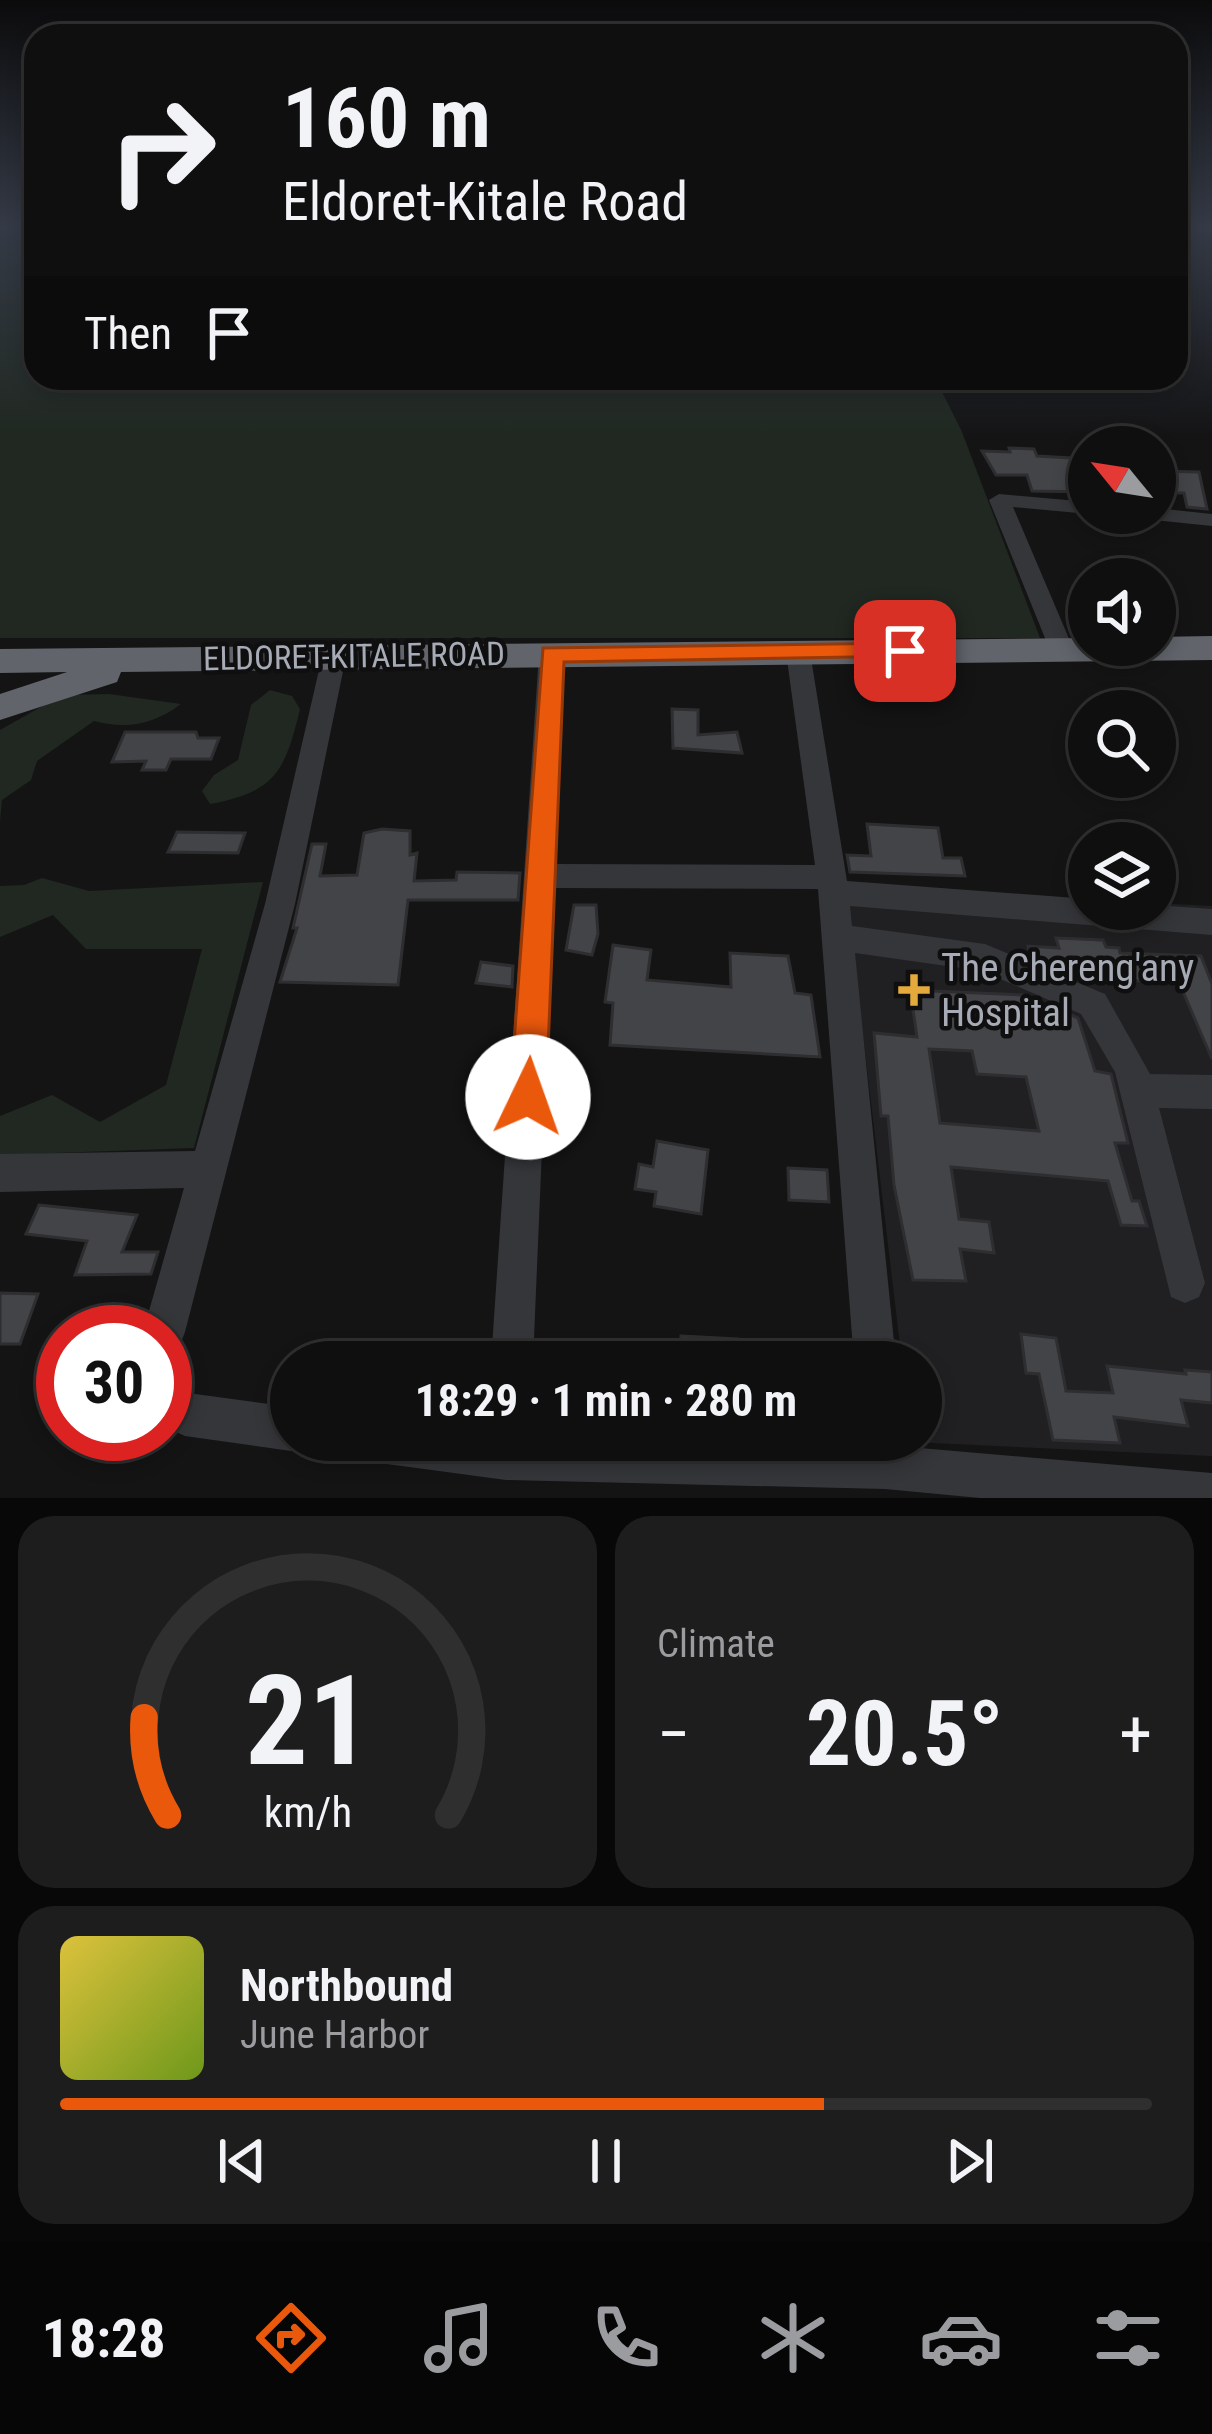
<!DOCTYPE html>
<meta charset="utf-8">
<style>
:root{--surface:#0f0f10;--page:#1d1d1e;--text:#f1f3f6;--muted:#9b9c9f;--line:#2f2f30;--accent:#ea580c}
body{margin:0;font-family:"Roboto Condensed",sans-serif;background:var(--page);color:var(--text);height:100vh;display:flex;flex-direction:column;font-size:45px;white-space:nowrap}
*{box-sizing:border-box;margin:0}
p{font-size:39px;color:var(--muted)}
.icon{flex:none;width:66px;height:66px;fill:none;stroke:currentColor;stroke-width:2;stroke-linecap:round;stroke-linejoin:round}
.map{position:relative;height:1498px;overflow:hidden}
.panel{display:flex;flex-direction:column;gap:18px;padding:18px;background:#080809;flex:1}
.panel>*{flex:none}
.guide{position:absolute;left:24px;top:24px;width:1164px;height:366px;border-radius:36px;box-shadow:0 6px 18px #0003,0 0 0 3px var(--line);background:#0f0f10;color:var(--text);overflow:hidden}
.needle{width:78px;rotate:300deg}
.fabs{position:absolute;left:1068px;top:426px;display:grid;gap:24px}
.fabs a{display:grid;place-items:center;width:108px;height:108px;border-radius:50%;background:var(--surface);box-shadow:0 6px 18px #0003,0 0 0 3px var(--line);font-size:60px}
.speed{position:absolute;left:36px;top:1305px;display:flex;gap:24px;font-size:60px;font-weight:700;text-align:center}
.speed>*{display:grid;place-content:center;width:156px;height:156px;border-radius:50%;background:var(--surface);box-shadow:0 6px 18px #0003,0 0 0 3px var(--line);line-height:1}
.speed .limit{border:18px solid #d22;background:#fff;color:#111}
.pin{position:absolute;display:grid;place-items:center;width:102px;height:102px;color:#fff;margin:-51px;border-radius:24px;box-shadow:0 6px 18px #0006}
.me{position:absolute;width:132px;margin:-66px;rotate:3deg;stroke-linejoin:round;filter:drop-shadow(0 0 9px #0008)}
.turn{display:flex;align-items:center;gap:42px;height:252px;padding:0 60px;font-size:54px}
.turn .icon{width:156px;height:156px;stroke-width:2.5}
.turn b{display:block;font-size:84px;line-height:102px}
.then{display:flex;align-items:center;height:114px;padding:0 60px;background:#0003;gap:24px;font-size:45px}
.big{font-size:90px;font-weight:700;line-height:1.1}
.panel .widget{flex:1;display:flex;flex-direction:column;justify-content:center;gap:18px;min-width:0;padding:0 42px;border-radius:36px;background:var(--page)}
.panel .dial{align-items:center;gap:0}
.dial svg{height:312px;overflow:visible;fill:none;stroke:var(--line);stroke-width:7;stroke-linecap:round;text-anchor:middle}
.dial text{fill:var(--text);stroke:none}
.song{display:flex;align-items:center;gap:36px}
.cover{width:144px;height:144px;border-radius:18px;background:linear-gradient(135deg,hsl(50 70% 55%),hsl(80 70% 35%))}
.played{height:12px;border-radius:6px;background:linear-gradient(90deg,var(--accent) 70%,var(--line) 70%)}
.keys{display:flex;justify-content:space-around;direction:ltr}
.heat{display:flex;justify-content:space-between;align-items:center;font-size:66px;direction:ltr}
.panel .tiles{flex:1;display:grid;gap:18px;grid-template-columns:1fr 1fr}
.widget:last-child{grid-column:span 2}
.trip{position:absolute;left:270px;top:1341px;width:672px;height:120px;border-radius:60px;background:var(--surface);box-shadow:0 6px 18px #0003,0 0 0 3px var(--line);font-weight:700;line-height:120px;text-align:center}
.tabs{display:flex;height:192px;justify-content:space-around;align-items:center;background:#060606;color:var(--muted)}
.tabs .icon{width:84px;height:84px}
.tabs .selected{color:var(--accent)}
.tabs b{font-size:54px;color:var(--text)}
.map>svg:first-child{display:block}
.built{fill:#202022}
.green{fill:#202821}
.building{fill:#434448;stroke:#2e2e31;stroke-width:3;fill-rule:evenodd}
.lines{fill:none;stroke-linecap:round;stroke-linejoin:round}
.minor{fill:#35363a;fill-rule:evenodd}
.highway{fill:#61646b;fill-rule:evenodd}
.route{fill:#ea580c;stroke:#983908;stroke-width:3}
.poi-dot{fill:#e5aa3c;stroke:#0f0f10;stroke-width:4.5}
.labels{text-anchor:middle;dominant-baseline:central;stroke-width:9;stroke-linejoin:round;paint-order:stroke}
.street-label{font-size:33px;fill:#a7abb5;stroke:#0f0f10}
.near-poi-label{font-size:39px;fill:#a7abb5;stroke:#0f0f10;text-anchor:start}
</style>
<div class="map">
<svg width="1212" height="1498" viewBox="0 0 1212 1498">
<rect width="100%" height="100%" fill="#141415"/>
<path class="built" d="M845 884 1089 899V909H1155V903L1212 906V1456L911 1442 921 1440V1362H902Z"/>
<path class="green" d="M0 228H36V378H935L962 432 1040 638H0Z
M270 690 292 696 300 709C285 772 275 792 210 804L202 791 214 775 238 760 251 705Z
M109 694 181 704C154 724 128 730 94 721L37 761 31 780 2 800 0 821V730L62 695Z
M42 878 89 891 263 882 194 1148 0 1155V1116L52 1095 100 1122 166 1085 202 949H86L53 915 0 937V886L24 885Z"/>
<path class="building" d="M1009 448 1034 449 1037 456 1089 459V492L1032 491 1027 475H996L982 451 1010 452Z
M1155 471 1199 472 1207 509 1187 507 1184 493H1168Z
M672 709 698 710V735L737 732 742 753 673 748Z
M125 732H196L198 738H219L211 759H171L166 770H142L146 761 112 762Z
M867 824 938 828 943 858H961L965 876 850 872 847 855 871 856Z
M382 829 410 831V855L417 853 414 881 456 880 457 872 520 873 518 900H408L398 985 280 982 297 928H293L312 844H326L320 876 357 875 364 833Z
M177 832 245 833 238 853 168 852Z
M574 905H596L598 934 592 955 566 950Z
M1056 938 1103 940 1106 947 1119 948 1120 953 1201 956 1212 984V1059L1178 980 1087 982 1030 958 1028 946 1059 948Z
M613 945 651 950 647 980 731 987 730 953 788 956 795 993 811 995 820 1057 610 1045 613 1003 605 1002Z
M481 962 513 966 512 987 476 983Z
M910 990 1023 995 1024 1001 1041 1002 1078 1018 1095 1071 1111 1074 1128 1143H1115L1132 1201H1139L1147 1226 1121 1225 1108 1181 951 1167 959 1219 989 1222 994 1253 960 1249 966 1281 913 1280 894 1185 888 1116H881L874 1033 917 1037ZM929 1049 972 1051 977 1074 1026 1077 1039 1131 940 1123Z
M483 1083 504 1084 498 1124 477 1123Z
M657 1141 708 1150 701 1214 654 1206 656 1192 635 1189 639 1164 653 1167Z
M788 1168 827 1170 829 1202 789 1200Z
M39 1205 137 1215 122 1252H158L151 1274 75 1275 87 1241 26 1234Z
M0 1293 38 1294 20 1344H0Z
M1021 1334 1056 1338 1066 1391 1113 1393 1107 1366 1186 1374 1185 1370 1212 1372V1403L1181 1400 1188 1426 1114 1417 1120 1443 1053 1440 1039 1374 1026 1373Z
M681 1336 738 1339 806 1351 805 1362H681Z"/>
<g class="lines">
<path class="minor" d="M999 494 1089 502V513H1094L1089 514 1013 507 1073 648 1070 654H1052L1049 648 989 500Z
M1155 508 1212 514V526L1144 519 1133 513H1155Z
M798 644 810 652 847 881 1089 899V909H1155V905L1212 909V935L850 906 852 926 985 944 1105 994 1150 1074 1212 1075V1109L1159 1108 1205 1283 1199 1297 1185 1303 1171 1297 1115 1072 1081 1014 982 971 855 953 896 1362H854L818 889 553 888 533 1362H491L539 654 551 646 563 654 554 864 815 865 786 652Z
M334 649 346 657 295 904 185 1332 179 1347 165 1352V1332H143L184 1188 0 1192V1154L195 1151 265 904 322 657Z
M165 1382 188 1393 291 1407V1440H308L307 1445 291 1451 185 1436 165 1427Z
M350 1440 885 1445 1212 1473V1498H980L885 1489 506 1480 372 1462 356 1456Z"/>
<path class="highway" d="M1212 636V660L121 672 117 682 0 720V694L67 672 0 673V649L1089 638V645H1155V637Z"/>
</g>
<linearGradient id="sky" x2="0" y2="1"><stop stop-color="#0b0b0c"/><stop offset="0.52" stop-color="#343a46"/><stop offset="1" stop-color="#343a46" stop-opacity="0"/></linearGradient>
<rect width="1212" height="437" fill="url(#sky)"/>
<path class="route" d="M905 643 914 645 918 651 914 656 564 662 546 1097 541 1109 528 1114 515 1109 510 1097 543 648Z"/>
<path class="poi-dot" d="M908 972h12v12h12v12h-12v12h-12v-12h-12v-12h12z"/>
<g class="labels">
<g class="street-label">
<text transform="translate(354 656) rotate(-1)">ELDORET-KITALE ROAD</text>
</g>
<g class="near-poi-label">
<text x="941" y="968">The Chereng'any<tspan x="941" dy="45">Hospital</tspan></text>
</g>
</g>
</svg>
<div class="fabs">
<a><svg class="needle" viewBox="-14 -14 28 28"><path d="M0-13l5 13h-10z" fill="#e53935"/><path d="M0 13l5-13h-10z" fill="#9b9c9f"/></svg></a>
<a><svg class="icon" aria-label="sound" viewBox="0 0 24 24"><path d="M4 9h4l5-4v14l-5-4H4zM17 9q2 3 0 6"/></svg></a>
<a><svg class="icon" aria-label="search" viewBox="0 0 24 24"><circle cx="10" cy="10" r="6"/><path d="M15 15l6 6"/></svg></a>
<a><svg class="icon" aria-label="layers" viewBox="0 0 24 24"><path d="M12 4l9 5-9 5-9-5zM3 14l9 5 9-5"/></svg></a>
</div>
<div class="speed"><div class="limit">30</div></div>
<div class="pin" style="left:905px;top:651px;background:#d93025"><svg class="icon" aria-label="arrive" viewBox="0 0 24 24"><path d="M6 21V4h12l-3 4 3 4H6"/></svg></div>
<svg class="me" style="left:528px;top:1097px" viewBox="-20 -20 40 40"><circle r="19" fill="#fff"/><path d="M0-13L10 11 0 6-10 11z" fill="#ea580c"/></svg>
<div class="trip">18:29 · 1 min · 280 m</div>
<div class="guide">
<div class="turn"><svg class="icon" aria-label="right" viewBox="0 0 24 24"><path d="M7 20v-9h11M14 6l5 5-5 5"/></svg><div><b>160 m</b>Eldoret-Kitale Road</div></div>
<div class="then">Then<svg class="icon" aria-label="arrive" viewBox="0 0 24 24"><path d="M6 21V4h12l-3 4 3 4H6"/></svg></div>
</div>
</div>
<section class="panel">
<div class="tiles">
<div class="widget dial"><svg viewBox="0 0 100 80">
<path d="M14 69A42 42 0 1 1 86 69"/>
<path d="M14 69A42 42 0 0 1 8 44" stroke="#ea580c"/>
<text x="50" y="56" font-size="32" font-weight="700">21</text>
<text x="50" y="72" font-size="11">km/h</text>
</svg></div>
<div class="widget"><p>Climate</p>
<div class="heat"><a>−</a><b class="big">20.5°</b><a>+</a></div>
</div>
<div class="widget">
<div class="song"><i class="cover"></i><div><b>Northbound</b><p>June Harbor</p></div></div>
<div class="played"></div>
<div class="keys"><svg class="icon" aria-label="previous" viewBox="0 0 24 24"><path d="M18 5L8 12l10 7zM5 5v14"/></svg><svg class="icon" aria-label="pause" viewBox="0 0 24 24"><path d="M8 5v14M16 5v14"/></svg><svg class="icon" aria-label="next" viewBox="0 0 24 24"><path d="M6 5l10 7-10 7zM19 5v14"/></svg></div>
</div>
</div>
</section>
<nav class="tabs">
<b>18:28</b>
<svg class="icon selected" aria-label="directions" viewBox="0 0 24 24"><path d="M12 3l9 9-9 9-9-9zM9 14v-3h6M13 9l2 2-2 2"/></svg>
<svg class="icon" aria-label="music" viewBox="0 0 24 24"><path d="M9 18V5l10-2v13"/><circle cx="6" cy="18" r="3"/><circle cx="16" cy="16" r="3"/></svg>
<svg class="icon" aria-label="phone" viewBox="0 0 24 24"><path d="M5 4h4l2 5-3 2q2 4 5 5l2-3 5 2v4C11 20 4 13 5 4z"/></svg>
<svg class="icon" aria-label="climate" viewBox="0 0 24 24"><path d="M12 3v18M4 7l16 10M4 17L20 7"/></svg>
<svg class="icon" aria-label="car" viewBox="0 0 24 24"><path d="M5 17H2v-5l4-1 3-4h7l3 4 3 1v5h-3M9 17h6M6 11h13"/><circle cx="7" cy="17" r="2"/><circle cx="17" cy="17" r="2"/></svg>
<svg class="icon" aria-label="filters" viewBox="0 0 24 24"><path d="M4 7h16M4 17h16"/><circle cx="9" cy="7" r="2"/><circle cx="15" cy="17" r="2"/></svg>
</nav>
